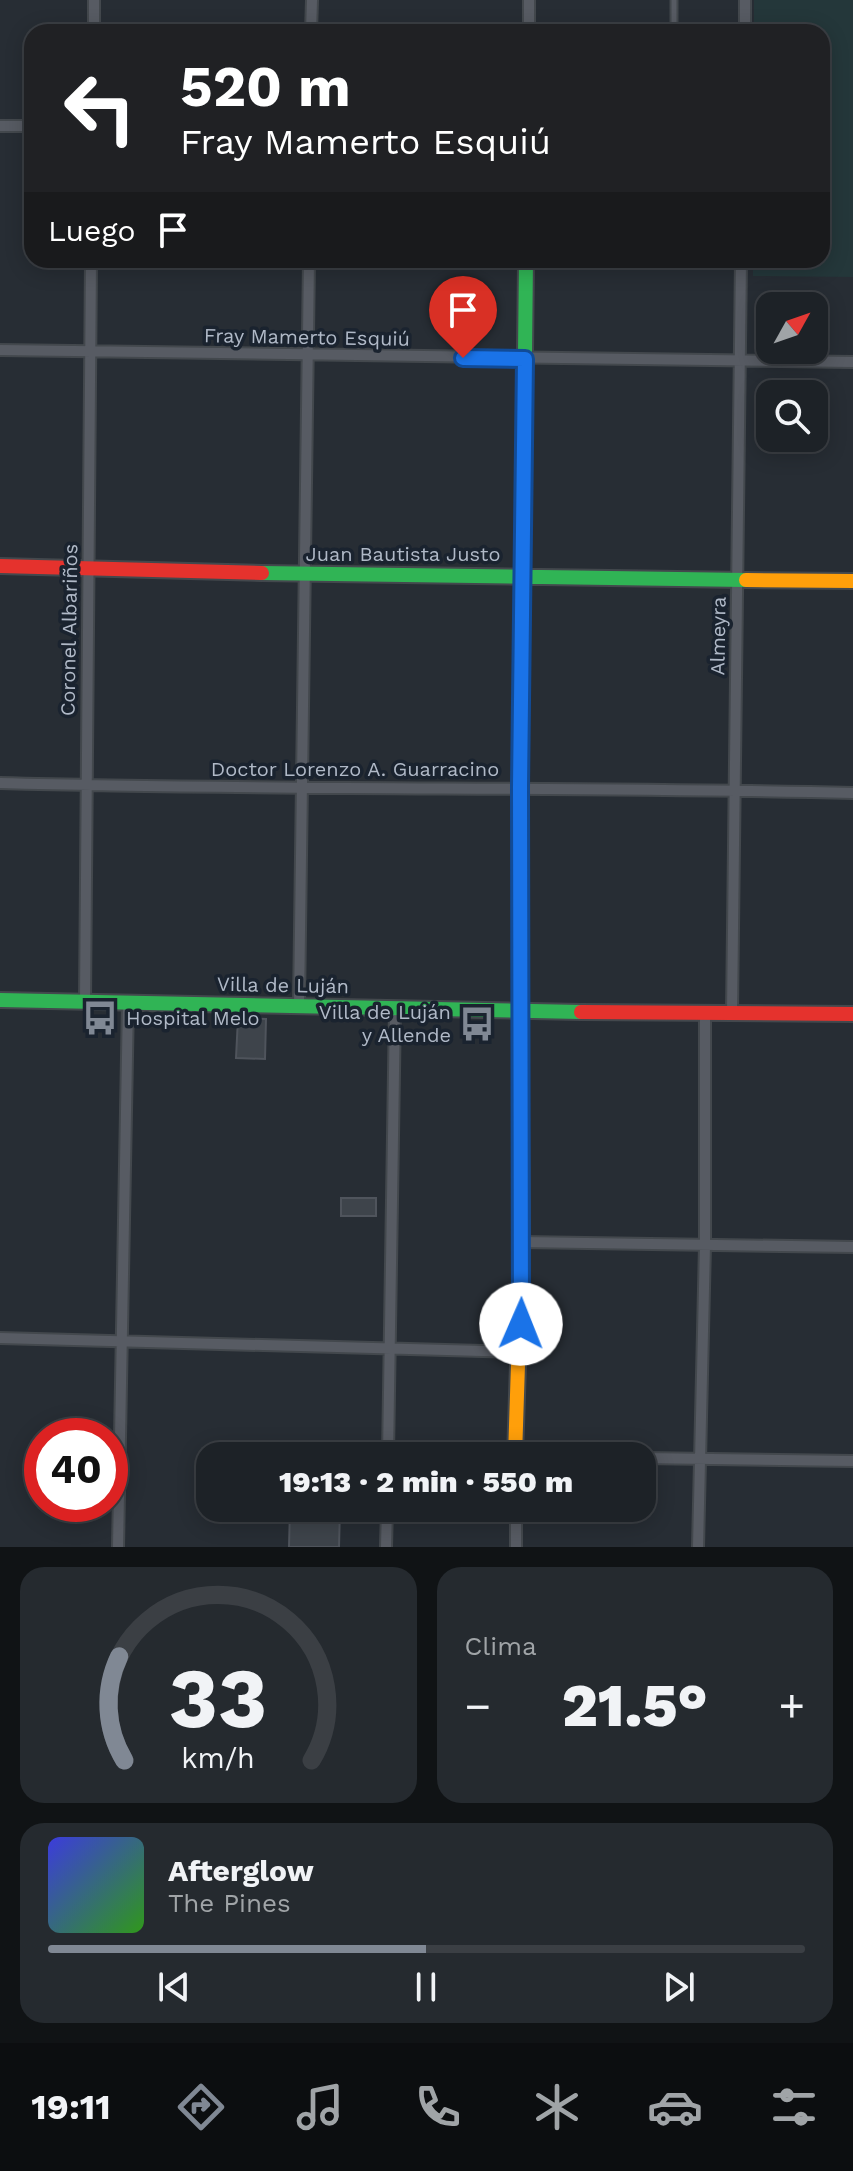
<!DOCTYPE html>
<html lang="es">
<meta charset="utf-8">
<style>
:root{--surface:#1d2227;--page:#252a2f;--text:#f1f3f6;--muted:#a0a4a7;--line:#3b3f44;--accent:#808894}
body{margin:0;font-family:"Work Sans",sans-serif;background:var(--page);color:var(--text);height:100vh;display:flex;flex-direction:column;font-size:30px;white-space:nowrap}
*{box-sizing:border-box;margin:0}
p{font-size:26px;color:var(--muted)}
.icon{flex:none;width:44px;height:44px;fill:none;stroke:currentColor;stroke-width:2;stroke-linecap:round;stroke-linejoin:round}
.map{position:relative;height:1547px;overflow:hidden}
.side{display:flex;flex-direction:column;gap:20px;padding:20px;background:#101315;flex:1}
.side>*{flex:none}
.hud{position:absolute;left:24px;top:24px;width:806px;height:244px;border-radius:24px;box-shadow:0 4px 20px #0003,0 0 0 2px var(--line);background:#202124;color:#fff;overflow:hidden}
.needle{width:52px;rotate:50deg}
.tools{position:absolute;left:756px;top:292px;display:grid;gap:16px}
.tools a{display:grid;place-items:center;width:72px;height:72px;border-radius:16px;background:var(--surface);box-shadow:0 4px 20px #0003,0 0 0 2px var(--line);font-size:40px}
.speed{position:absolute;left:24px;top:1418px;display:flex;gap:16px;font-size:40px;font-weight:700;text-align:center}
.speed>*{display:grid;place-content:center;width:104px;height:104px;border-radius:50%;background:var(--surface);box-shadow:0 4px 20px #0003,0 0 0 2px var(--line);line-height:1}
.speed .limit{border:12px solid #d22;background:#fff;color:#111}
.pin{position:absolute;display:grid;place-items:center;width:68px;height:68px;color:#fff;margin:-82px -34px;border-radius:50% 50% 50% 0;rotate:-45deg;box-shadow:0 0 8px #0007}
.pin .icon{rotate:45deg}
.me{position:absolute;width:88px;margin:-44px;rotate:1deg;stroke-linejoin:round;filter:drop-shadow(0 0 6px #0008)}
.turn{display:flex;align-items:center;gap:28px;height:168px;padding:0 24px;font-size:36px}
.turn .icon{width:104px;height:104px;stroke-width:2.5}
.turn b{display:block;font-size:56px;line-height:68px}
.then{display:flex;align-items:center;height:76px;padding:0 24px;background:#0003;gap:16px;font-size:30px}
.big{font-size:60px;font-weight:800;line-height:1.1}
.side .widget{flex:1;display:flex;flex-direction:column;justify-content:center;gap:12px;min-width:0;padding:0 28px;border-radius:24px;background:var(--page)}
.side .dial{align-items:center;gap:0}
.dial svg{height:208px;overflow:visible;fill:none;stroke:var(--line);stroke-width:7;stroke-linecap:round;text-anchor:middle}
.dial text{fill:var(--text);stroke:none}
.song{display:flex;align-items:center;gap:24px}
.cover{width:96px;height:96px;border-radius:12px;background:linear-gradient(135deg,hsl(240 70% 55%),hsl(110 70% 35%))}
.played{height:8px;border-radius:4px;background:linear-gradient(90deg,var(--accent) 50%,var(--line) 50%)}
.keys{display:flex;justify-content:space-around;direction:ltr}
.heat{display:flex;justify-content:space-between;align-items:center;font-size:44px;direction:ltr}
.side .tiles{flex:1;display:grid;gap:20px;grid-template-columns:1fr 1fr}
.widget:last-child{grid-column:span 2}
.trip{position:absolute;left:196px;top:1442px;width:460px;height:80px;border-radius:24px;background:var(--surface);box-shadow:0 4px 20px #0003,0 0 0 2px var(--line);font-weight:800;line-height:80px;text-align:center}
.menu{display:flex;height:128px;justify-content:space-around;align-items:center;background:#0c0e10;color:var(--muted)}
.menu .icon{width:56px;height:56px}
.menu .selected{color:var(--accent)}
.menu b{font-size:36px;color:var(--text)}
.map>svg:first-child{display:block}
.green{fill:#24373a}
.building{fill:#3e444b;stroke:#4f545c;stroke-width:2}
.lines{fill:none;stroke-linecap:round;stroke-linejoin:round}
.lane-casing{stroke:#43484d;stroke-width:9}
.street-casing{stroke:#43484d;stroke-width:14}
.fast-casing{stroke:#43484d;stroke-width:18}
.slow-casing{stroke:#43484d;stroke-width:18}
.jam-casing{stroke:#43484d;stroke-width:18}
.lane{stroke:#575b63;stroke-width:5}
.street{stroke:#575b63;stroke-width:10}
.fast{stroke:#30b455;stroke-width:14}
.slow{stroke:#ff9f0a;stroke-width:14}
.jam{stroke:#e5322d;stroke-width:14}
.route-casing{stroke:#114b97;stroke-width:20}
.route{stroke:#1a73e8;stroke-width:14}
.labels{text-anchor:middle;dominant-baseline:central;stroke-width:7;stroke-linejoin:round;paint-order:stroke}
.street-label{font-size:20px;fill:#b0b9c7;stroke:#1a232f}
.poi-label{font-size:20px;fill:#b0b9c7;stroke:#1a232f;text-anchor:end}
</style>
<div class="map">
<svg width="853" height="1547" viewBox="0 0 853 1547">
<rect width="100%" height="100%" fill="#272d34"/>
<path class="green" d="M754 0H853V277L753 276V260H822V32H754Z"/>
<path class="building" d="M238 1018 266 1019 265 1059 236 1058Z
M341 1198H376V1216H341Z
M290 1508H340L339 1547H289Z"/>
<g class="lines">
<g class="lane-casing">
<path id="lane" d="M674 0V32"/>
</g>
<g class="street-casing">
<path id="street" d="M94 32V0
M311 32 312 0
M529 32V0
M745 32V0
M0 126H32
M0 350 853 362
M0 783C284 791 569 786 853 793
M85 1001 91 260
M299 1005 309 260
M732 1013 741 260
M522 1242 853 1247
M0 1338 520 1352
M388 1456 395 1008
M515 1456H543
M642 1458 853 1461
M516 1508V1547
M118 1547 128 1002
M386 1547 387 1508
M698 1547 705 1245V1013"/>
</g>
<g class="fast-casing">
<path id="fast" d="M262 573 746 580
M521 722 526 260
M0 1000 581 1012"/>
</g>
<g class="slow-casing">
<path id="slow" d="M746 580 853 581
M515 1456 522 1242 521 1124"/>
</g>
<g class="jam-casing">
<path id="jam" d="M0 566 262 573
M521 722V1124
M581 1012 853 1014"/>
</g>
<use href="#lane" class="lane"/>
<use href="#street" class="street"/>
<use href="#fast" class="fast"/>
<use href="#slow" class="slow"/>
<use href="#jam" class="jam"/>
</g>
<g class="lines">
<g class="route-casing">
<path id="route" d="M463 358 525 359 520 787 521 1324"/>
</g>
<use href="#route" class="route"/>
</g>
<defs>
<g id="bus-bare" transform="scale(2.76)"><path d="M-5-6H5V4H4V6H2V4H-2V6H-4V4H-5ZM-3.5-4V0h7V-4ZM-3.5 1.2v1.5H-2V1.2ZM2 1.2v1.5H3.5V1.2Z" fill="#808894" stroke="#1a232f" stroke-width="2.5" paint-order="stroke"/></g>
</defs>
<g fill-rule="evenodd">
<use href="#bus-bare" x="100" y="1018"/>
<use href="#bus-bare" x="477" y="1024"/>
</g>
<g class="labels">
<g class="street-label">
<text transform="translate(307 337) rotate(1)">Fray Mamerto Esquiú</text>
<text x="403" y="554">Juan Bautista Justo</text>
<text transform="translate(69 630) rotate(-89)">Coronel Albariños</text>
<text transform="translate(718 636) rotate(-89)">Almeyra</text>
<text x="355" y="769">Doctor Lorenzo A. Guarracino</text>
<text transform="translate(283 985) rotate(1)">Villa de Luján</text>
</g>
<g class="poi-label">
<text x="451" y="1012">Villa de Luján<tspan x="451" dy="23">y Allende</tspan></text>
<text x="126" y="1018" text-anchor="start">Hospital Melo</text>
</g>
</g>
</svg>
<div class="tools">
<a><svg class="needle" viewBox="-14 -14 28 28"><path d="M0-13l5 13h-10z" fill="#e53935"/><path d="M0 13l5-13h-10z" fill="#a0a4a7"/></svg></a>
<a><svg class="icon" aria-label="search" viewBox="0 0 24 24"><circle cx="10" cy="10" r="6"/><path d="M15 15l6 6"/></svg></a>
</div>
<div class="speed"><div class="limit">40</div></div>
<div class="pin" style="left:463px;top:358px;background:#d93025"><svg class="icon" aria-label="arrive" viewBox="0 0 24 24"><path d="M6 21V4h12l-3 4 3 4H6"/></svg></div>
<svg class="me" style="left:521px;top:1324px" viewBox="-20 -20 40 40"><circle r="19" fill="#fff"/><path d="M0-13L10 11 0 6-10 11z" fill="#1a73e8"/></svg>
<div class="trip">19:13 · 2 min · 550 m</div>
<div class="hud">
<div class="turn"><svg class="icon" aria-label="left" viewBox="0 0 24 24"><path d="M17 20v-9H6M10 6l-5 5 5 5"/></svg><div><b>520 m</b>Fray Mamerto Esquiú</div></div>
<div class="then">Luego<svg class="icon" aria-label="arrive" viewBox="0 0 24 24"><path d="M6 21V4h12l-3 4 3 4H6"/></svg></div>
</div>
</div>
<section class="side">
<div class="tiles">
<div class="widget dial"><svg viewBox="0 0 100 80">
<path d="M14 69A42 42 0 1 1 86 69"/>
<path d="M14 69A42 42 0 0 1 12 29" stroke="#808894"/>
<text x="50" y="56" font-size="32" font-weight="700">33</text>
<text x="50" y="72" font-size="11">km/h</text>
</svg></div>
<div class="widget"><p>Clima</p>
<div class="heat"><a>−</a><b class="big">21.5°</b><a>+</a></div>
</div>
<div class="widget">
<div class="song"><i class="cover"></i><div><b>Afterglow</b><p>The Pines</p></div></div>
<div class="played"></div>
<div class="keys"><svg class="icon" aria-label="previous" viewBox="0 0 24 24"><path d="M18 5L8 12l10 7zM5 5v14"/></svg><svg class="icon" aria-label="pause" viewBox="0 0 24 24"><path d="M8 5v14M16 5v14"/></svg><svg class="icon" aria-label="next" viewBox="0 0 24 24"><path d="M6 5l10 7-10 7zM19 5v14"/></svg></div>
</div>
</div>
</section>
<nav class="menu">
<b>19:11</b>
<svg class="icon selected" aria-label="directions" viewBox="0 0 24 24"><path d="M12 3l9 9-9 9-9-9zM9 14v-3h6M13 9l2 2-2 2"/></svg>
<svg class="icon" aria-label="music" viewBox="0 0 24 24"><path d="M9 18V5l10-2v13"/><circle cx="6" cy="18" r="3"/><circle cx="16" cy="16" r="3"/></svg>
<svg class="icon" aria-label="phone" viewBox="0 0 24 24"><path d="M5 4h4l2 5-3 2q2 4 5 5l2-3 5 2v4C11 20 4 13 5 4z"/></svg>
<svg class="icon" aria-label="climate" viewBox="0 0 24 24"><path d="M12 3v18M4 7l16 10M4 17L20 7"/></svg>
<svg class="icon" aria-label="car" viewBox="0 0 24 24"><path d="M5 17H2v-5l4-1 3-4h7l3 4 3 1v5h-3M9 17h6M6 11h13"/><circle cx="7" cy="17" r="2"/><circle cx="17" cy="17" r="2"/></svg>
<svg class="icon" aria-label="filters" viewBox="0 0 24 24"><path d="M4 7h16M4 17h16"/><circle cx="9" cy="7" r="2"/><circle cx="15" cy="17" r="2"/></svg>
</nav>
